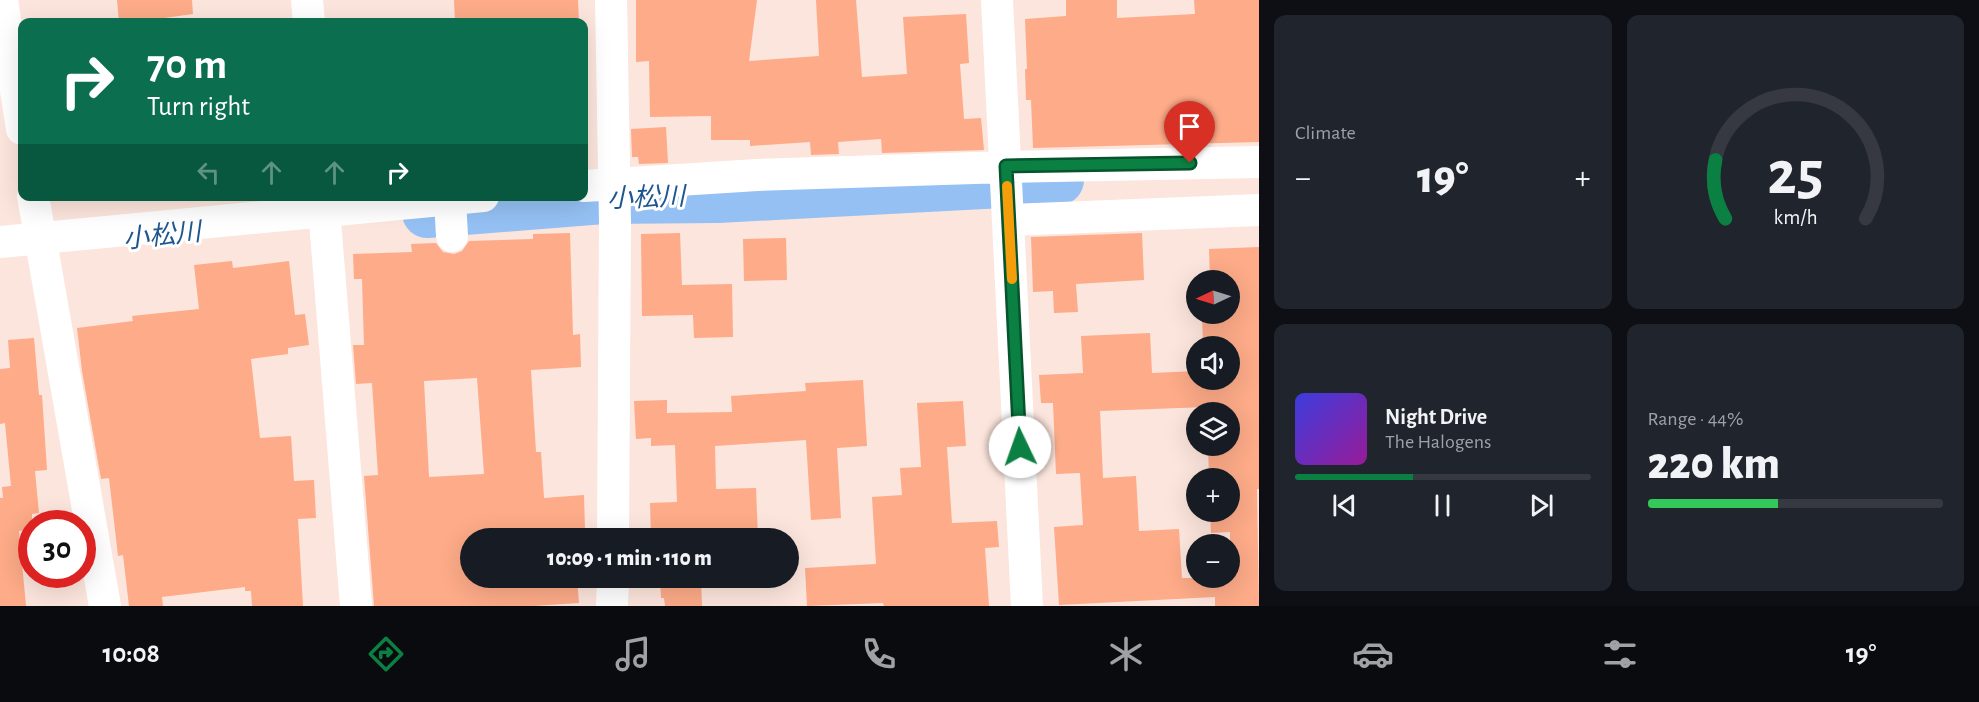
<!DOCTYPE html>
<meta charset="utf-8">
<style>
:root{--surface:#171b24;--page:#20242c;--text:#f1f3f6;--muted:#9ea1a6;--line:#363941;--accent:#0b8043}
body{margin:0;font-family:"Alegreya Sans","Noto Sans JP",sans-serif;background:var(--page);color:var(--text);height:100vh;display:flex;flex-direction:column;font-size:22px;white-space:nowrap}
*{box-sizing:border-box;margin:0}
p{font-size:20px;color:var(--muted)}
.icon{flex:none;width:33px;height:33px;fill:none;stroke:currentColor;stroke-width:2;stroke-linecap:round;stroke-linejoin:round}
.map{position:relative;flex:1;overflow:hidden}
.drawer{display:flex;flex-direction:column;gap:15px;padding:15px;background:#0d0f14;width:720px}
.drawer>*{flex:none}
.banner{position:absolute;left:18px;top:18px;width:570px;height:183px;border-radius:12px;box-shadow:0 6px 24px #0002;background:#0b6e4f;color:#fff;overflow:hidden}
.needle{width:39px;rotate:266deg}
.buttons{position:absolute;left:1186px;top:270px;display:grid;gap:12px}
.buttons a{display:grid;place-items:center;width:54px;height:54px;border-radius:50%;background:var(--surface);box-shadow:0 6px 24px #0002;font-size:30px}
.speed{position:absolute;left:18px;top:510px;display:flex;gap:12px;font-size:30px;font-weight:700;text-align:center}
.speed>*{display:grid;place-content:center;width:78px;height:78px;border-radius:50%;background:var(--surface);box-shadow:0 6px 24px #0002;line-height:1}
.speed .limit{border:9px solid #d22;background:#fff;color:#111}
.pin{position:absolute;display:grid;place-items:center;width:51px;height:51px;color:#fff;margin:-62px -26px;border-radius:50% 50% 50% 0;rotate:-45deg;box-shadow:0 0 6px #0007}
.pin .icon{rotate:45deg}
.me{position:absolute;width:66px;margin:-33px;rotate:357deg;stroke-linejoin:round;filter:drop-shadow(0 0 4px #0008)}
.turn{display:flex;align-items:center;gap:21px;height:126px;padding:0 30px;font-size:27px}
.turn .icon{width:78px;height:78px;stroke-width:2.5}
.turn b{display:block;font-size:42px;line-height:51px}
.lanes{display:flex;align-items:center;height:57px;padding:0 30px;background:#0003;justify-content:center;gap:30px;direction:ltr}
.lanes .off{opacity:.35}
.big{font-size:45px;font-weight:800;line-height:1.1}
.drawer .card{flex:1;display:flex;flex-direction:column;justify-content:center;gap:9px;min-width:0;padding:0 21px;border-radius:12px;background:var(--page)}
.drawer .dial{align-items:center;gap:0}
.dial svg{height:156px;overflow:visible;fill:none;stroke:var(--line);stroke-width:7;stroke-linecap:round;text-anchor:middle}
.dial text{fill:var(--text);stroke:none}
.song{display:flex;align-items:center;gap:18px}
.cover{width:72px;height:72px;border-radius:9px;background:linear-gradient(135deg,hsl(240 70% 55%),hsl(300 70% 35%))}
.played{height:6px;border-radius:3px;background:linear-gradient(90deg,var(--accent) 40%,var(--line) 40%)}
.keys{display:flex;justify-content:space-around;direction:ltr}
.heat{display:flex;justify-content:space-between;align-items:center;font-size:33px;direction:ltr}
.charge{height:9px;border-radius:4px;background:linear-gradient(90deg,#34c759 44%,var(--line) 0)}
.drawer .tiles{flex:1;display:grid;gap:15px;grid-template-columns:repeat(2,1fr)}
.trip{position:absolute;left:460px;top:528px;width:339px;height:60px;border-radius:30px;background:var(--surface);box-shadow:0 6px 24px #0002;font-weight:800;line-height:60px;text-align:center}
.dock{display:flex;height:96px;justify-content:space-around;align-items:center;background:#090b0e;color:var(--muted)}
.dock .icon{width:42px;height:42px}
.dock .selected{color:var(--accent)}
.dock b{font-size:27px;color:var(--text)}
main{display:flex;flex:1;min-height:0}
.map>svg:first-child{display:block}
.lines{fill:none;stroke-linecap:round;stroke-linejoin:round}
.river{stroke:#94c0f3;stroke-width:50}
.building{fill:#fdab88;fill-rule:evenodd}
.street{stroke:#fff;stroke-width:32}
.route-casing{stroke:#07532c;stroke-width:15}
.route{stroke:#0b8043;stroke-width:10}
.slow{stroke:#f59e0b;stroke-width:10}
.labels{text-anchor:middle;dominant-baseline:central;stroke-width:6;stroke-linejoin:round;paint-order:stroke}
.water-label{font-size:26px;font-style:italic;fill:#1e5690;stroke:#fff}
</style>
<main>
<div class="map">
<svg width="1259" height="606" viewBox="0 0 1259 606">
<rect width="100%" height="100%" fill="#fce5dc"/>
<g class="lines">
<path class="river" d="M427 213 603 199 718 198 1059 180"/>
</g>
<path class="building" d="M117 0H192L193 14 150 20V22H119Z
M454 0H578L579 22H455Z
M636 0H757L749 61 819 56 816 0H856L862 77 907 74 903 17 966 14 969 63 960 64 964 119 981 118 984 150 882 153 881 139 838 142 839 154 811 155 810 142 750 146V140H711V116L650 117 649 61 636 62Z
M1066 0H1117V18L1195 14 1194 0H1259V142L1033 148 1031 100H1026L1025 69H1027L1025 19 1066 16Z
M666 127 668 163 639 164 638 157H632L631 129Z
M570 233 573 335 580 334 581 367 531 370 536 452H541L544 498 584 495 585 529 514 534 515 538H471V578H577L579 603 534 606H374L364 476 378 475 372 383 356 384 353 345H364L362 279H354L353 254 412 252 411 244 436 243 443 252 454 254 462 251 469 241 533 239V234ZM477 378 484 474 429 477 424 381Z
M680 233 682 285 732 284 733 337 694 338 693 315 642 316 641 234Z
M1142 233 1144 280 1076 284 1078 312 1054 313 1053 291 1033 292 1031 237Z
M786 238 787 280 744 281 743 239Z
M1259 247V489H1257L1259 606H1215V597L1059 605 1054 527 1083 525 1080 473 1056 474 1053 403H1041L1039 375 1083 373 1081 336 1150 333 1152 373 1197 371V380H1230V346H1203L1202 314H1230V280H1210L1209 249ZM1206 407V412H1230V446H1208L1209 478H1230V512H1210L1211 533 1230 532V578H1182L1179 529 1139 531 1136 476 1103 478 1100 411Z
M232 261 233 268 289 261 295 315 305 314 309 345 288 348V354L251 359 260 438 291 436 294 481 314 480 316 518 298 519 303 606H252L251 591H245V587L162 597 163 606H129L123 555 118 556 109 478 101 479 82 371 77 328 133 321 132 316 199 309 194 265Z
M34 338 39 395H42L47 470 35 471 39 513 32 514V530L19 531 26 606H0V498H3L2 487 11 486 5 423 0 424V369L10 368 8 340Z
M863 380 867 446 837 448 841 518 811 520 806 440 715 446 716 489 756 488 758 538H651L650 503 677 502 675 445 651 446V438L636 439 634 401 667 400V413L732 412 731 396 806 391 805 383Z
M963 401 966 446 947 447 952 523 997 521 999 547 985 548 989 606H884L883 603 807 606 805 568 876 564 872 497 902 495 900 468 921 467 917 403Z
M660 578H701L702 606H665L664 598H661Z"/>
<g class="lines">
<path class="street" d="M2 0 22 129
M307 0 309 22
M611 0 615 222 613 538
M997 0 1027 606
M584 186 757 175 1006 167 1259 162
M33 196 105 606
M323 196 356 606
M450 200 452 236
M1009 220 1259 210
M0 242 483 196
M612 606 613 578"/>
</g>
<g class="lines">
<g class="route-casing">
<path id="route" d="M1020 447 1006 166 1190 163"/>
</g>
<use href="#route" class="route"/>
<path class="slow" d="M1007 186 1012 279"/>
</g>
<g class="labels">
<g class="water-label">
<text transform="translate(646 198) rotate(-2)">小松川</text>
<text transform="translate(162 236) rotate(-6)">小松川</text>
</g>
</g>
</svg>
<div class="buttons">
<a><svg class="needle" viewBox="-14 -14 28 28"><path d="M0-13l5 13h-10z" fill="#e53935"/><path d="M0 13l5-13h-10z" fill="#9ea1a6"/></svg></a>
<a><svg class="icon" aria-label="sound" viewBox="0 0 24 24"><path d="M4 9h4l5-4v14l-5-4H4zM17 9q2 3 0 6"/></svg></a>
<a><svg class="icon" aria-label="layers" viewBox="0 0 24 24"><path d="M12 4l9 5-9 5-9-5zM3 14l9 5 9-5"/></svg></a>
<a>+</a>
<a>−</a>
</div>
<div class="speed"><div class="limit">30</div></div>
<div class="pin" style="left:1190px;top:163px;background:#d93025"><svg class="icon" aria-label="arrive" viewBox="0 0 24 24"><path d="M6 21V4h12l-3 4 3 4H6"/></svg></div>
<svg class="me" style="left:1020px;top:447px" viewBox="-20 -20 40 40"><circle r="19" fill="#fff"/><path d="M0-13L10 11 0 6-10 11z" fill="#0b8043"/></svg>
<div class="trip">10:09 · 1 min · 110 m</div>
<div class="banner">
<div class="turn"><svg class="icon" aria-label="right" viewBox="0 0 24 24"><path d="M7 20v-9h11M14 6l5 5-5 5"/></svg><div><b>70 m</b>Turn right</div></div>
<div class="lanes"><svg class="icon off" aria-label="left" viewBox="0 0 24 24"><path d="M17 20v-9H6M10 6l-5 5 5 5"/></svg><svg class="icon off" aria-label="ahead" viewBox="0 0 24 24"><path d="M12 20V5M6 11l6-6 6 6"/></svg><svg class="icon off" aria-label="ahead" viewBox="0 0 24 24"><path d="M12 20V5M6 11l6-6 6 6"/></svg><svg class="icon" aria-label="right" viewBox="0 0 24 24"><path d="M7 20v-9h11M14 6l5 5-5 5"/></svg></div>
</div>
</div>
<section class="drawer">
<div class="tiles">
<div class="card"><p>Climate</p>
<div class="heat"><a>−</a><b class="big">19°</b><a>+</a></div>
</div>
<div class="card dial"><svg viewBox="0 0 100 80">
<path d="M14 69A42 42 0 1 1 86 69"/>
<path d="M14 69A42 42 0 0 1 9 39" stroke="#0b8043"/>
<text x="50" y="56" font-size="32" font-weight="700">25</text>
<text x="50" y="72" font-size="11">km/h</text>
</svg></div>
<div class="card">
<div class="song"><i class="cover"></i><div><b>Night Drive</b><p>The Halogens</p></div></div>
<div class="played"></div>
<div class="keys"><svg class="icon" aria-label="previous" viewBox="0 0 24 24"><path d="M18 5L8 12l10 7zM5 5v14"/></svg><svg class="icon" aria-label="pause" viewBox="0 0 24 24"><path d="M8 5v14M16 5v14"/></svg><svg class="icon" aria-label="next" viewBox="0 0 24 24"><path d="M6 5l10 7-10 7zM19 5v14"/></svg></div>
</div>
<div class="card"><p>Range · 44%</p><b class="big">220 km</b><div class="charge"></div></div>
</div>
</section>
</main>
<nav class="dock">
<b>10:08</b>
<svg class="icon selected" aria-label="directions" viewBox="0 0 24 24"><path d="M12 3l9 9-9 9-9-9zM9 14v-3h6M13 9l2 2-2 2"/></svg>
<svg class="icon" aria-label="music" viewBox="0 0 24 24"><path d="M9 18V5l10-2v13"/><circle cx="6" cy="18" r="3"/><circle cx="16" cy="16" r="3"/></svg>
<svg class="icon" aria-label="phone" viewBox="0 0 24 24"><path d="M5 4h4l2 5-3 2q2 4 5 5l2-3 5 2v4C11 20 4 13 5 4z"/></svg>
<svg class="icon" aria-label="climate" viewBox="0 0 24 24"><path d="M12 3v18M4 7l16 10M4 17L20 7"/></svg>
<svg class="icon" aria-label="car" viewBox="0 0 24 24"><path d="M5 17H2v-5l4-1 3-4h7l3 4 3 1v5h-3M9 17h6M6 11h13"/><circle cx="7" cy="17" r="2"/><circle cx="17" cy="17" r="2"/></svg>
<svg class="icon" aria-label="filters" viewBox="0 0 24 24"><path d="M4 7h16M4 17h16"/><circle cx="9" cy="7" r="2"/><circle cx="15" cy="17" r="2"/></svg>
<b>19°</b>
</nav>
